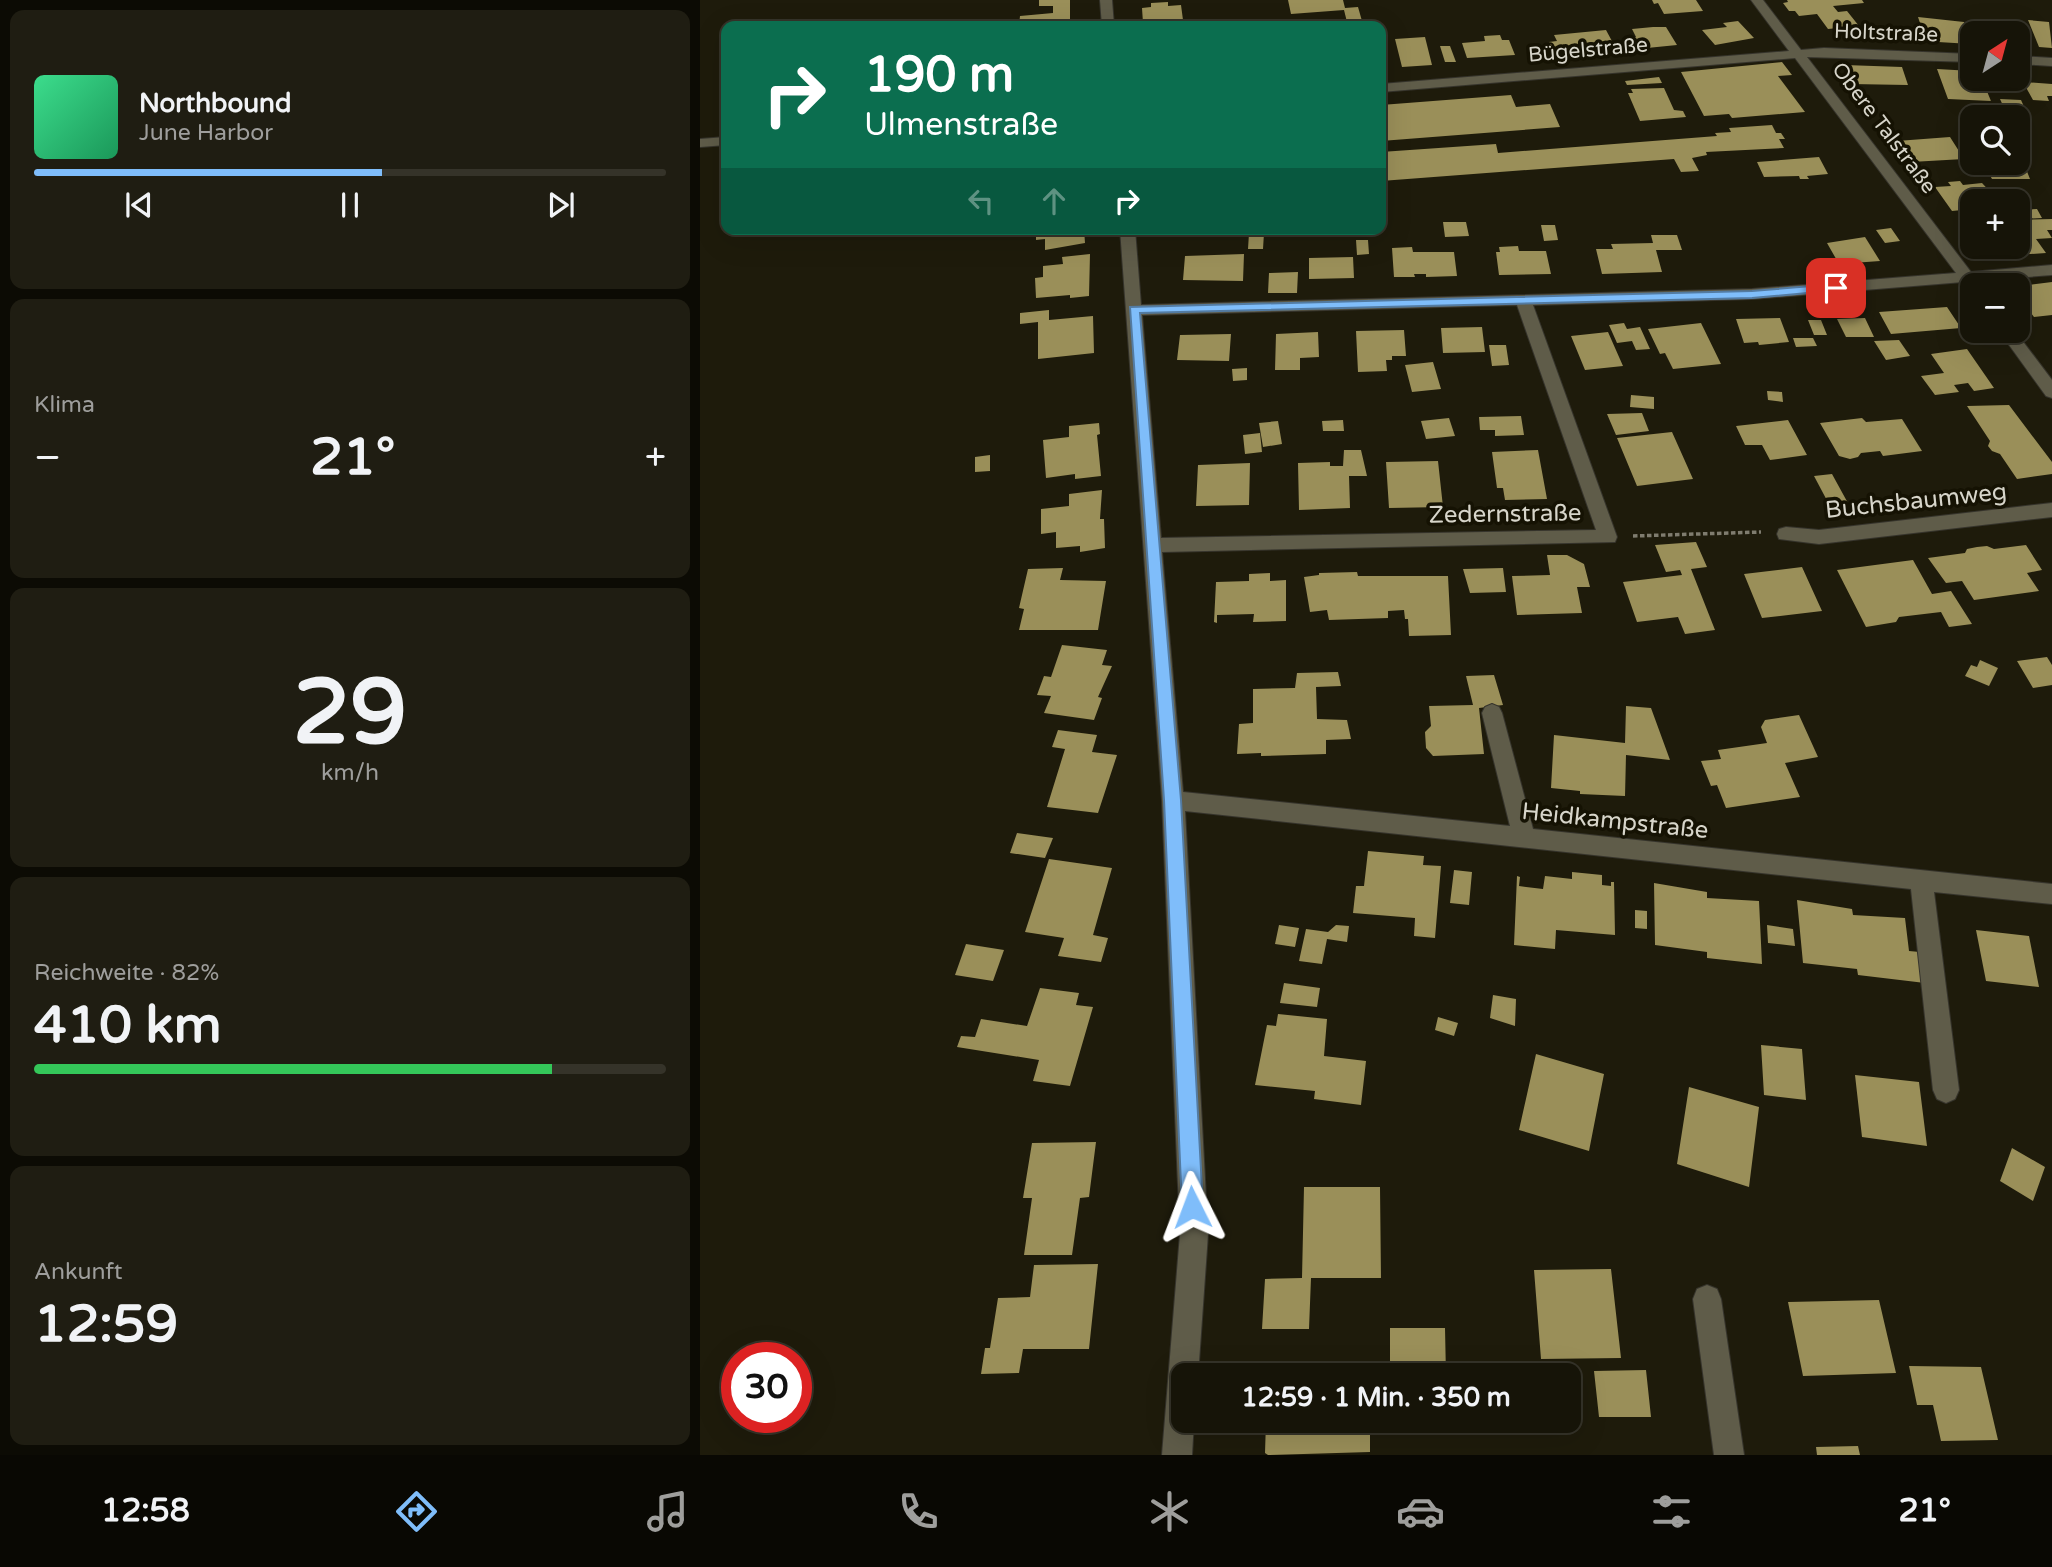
<!DOCTYPE html>
<html lang="de">
<meta charset="utf-8">
<style>
:root{--surface:#161408;--page:#1f1d12;--text:#f1f3f6;--muted:#9e9e9c;--line:#353329;--accent:#7fbdfa}
body{margin:0;font-family:"Varela Round",sans-serif;background:var(--page);color:var(--text);height:100vh;display:flex;flex-direction:column;font-size:26px;white-space:nowrap}
*{box-sizing:border-box;margin:0}
p{font-size:23px;color:var(--muted)}
.icon{flex:none;width:38px;height:38px;fill:none;stroke:currentColor;stroke-width:2;stroke-linecap:round;stroke-linejoin:round}
.map{position:relative;flex:1;overflow:hidden}
.panel{display:flex;flex-direction:column;gap:10px;padding:10px;background:#0c0b04;width:700px}
.panel>*{flex:none}
.top-card{position:absolute;left:21px;top:21px;width:665px;height:214px;border-radius:14px;box-shadow:0 7px 28px #0002,0 0 0 2px var(--line);background:#0b6e4f;color:#fff;overflow:hidden}
.needle{width:46px;rotate:36deg}
.controls{position:absolute;left:1260px;top:21px;display:grid;gap:14px}
.controls a{display:grid;place-items:center;width:70px;height:70px;border-radius:14px;background:var(--surface);box-shadow:0 7px 28px #0002,0 0 0 2px var(--line);font-size:35px}
.speed{position:absolute;left:21px;top:1342px;display:flex;gap:14px;font-size:35px;font-weight:700;text-align:center}
.speed>*{display:grid;place-content:center;width:91px;height:91px;border-radius:50%;background:var(--surface);box-shadow:0 7px 28px #0002,0 0 0 2px var(--line);line-height:1}
.speed .limit{border:10px solid #d22;background:#fff;color:#111}
.pin{position:absolute;display:grid;place-items:center;width:60px;height:60px;color:#fff;margin:-30px;border-radius:14px;box-shadow:0 4px 10px #0006}
.me{position:absolute;width:77px;margin:-38px;rotate:357deg;stroke-linejoin:round;filter:drop-shadow(0 0 5px #0008)}
.turn{display:flex;align-items:center;gap:24px;height:147px;padding:0 28px;font-size:32px}
.turn .icon{width:91px;height:91px;stroke-width:2.5}
.turn b{display:block;font-size:49px;line-height:60px}
.lanes{display:flex;align-items:center;height:66px;padding:0 28px;background:#0003;justify-content:center;gap:35px;direction:ltr}
.lanes .off{opacity:.35}
.big{font-size:52px;font-weight:700;line-height:1.1}
.panel .widget{flex:1;display:flex;flex-direction:column;justify-content:center;gap:10px;min-width:0;padding:0 24px;border-radius:14px;background:var(--page)}
.panel .dial{align-items:center;gap:0}
.dial b{font-size:91px;line-height:1}
.song{display:flex;align-items:center;gap:21px}
.cover{width:84px;height:84px;border-radius:10px;background:linear-gradient(135deg,hsl(150 70% 55%),hsl(150 70% 35%))}
.played{height:7px;border-radius:4px;background:linear-gradient(90deg,var(--accent) 55%,var(--line) 55%)}
.keys{display:flex;justify-content:space-around;direction:ltr}
.heat{display:flex;justify-content:space-between;align-items:center;font-size:38px;direction:ltr}
.charge{height:10px;border-radius:5px;background:linear-gradient(90deg,#34c759 82%,var(--line) 0)}
.trip{position:absolute;left:471px;top:1363px;width:410px;height:70px;border-radius:14px;background:var(--surface);box-shadow:0 7px 28px #0002,0 0 0 2px var(--line);font-weight:700;line-height:70px;text-align:center}
.tab-bar{display:flex;height:112px;justify-content:space-around;align-items:center;background:#090803;color:var(--muted)}
.tab-bar .icon{width:49px;height:49px}
.tab-bar .on{color:var(--accent)}
.tab-bar b{font-size:32px;color:var(--text)}
main{display:flex;flex:1;min-height:0}
.map>svg:first-child{display:block}
.building{fill:#9a8f59}
.lines{fill:none;stroke-linecap:round;stroke-linejoin:round}
.minor-casing{stroke:#36342c;stroke-width:2}
.path{stroke:#7f7c6f;stroke-width:3.5;stroke-dasharray:4.5 2.5;stroke-linecap:butt}
.minor{fill:#5f5c49;fill-rule:evenodd}
.route{fill:#7fbdfa;stroke:#537ba2;stroke-width:2}
.labels{text-anchor:middle;dominant-baseline:central;stroke-width:7;stroke-linejoin:round;paint-order:stroke}
.far-street-label{font-size:21px;fill:#d7d5ca;stroke:#151203}
.street-label{font-size:24px;fill:#d7d5ca;stroke:#151203}
</style>
<main>
<section class="panel">
<div class="widget">
<div class="song"><i class="cover"></i><div><b>Northbound</b><p>June Harbor</p></div></div>
<div class="played"></div>
<div class="keys"><svg class="icon" aria-label="previous" viewBox="0 0 24 24"><path d="M18 5L8 12l10 7zM5 5v14"/></svg><svg class="icon" aria-label="pause" viewBox="0 0 24 24"><path d="M8 5v14M16 5v14"/></svg><svg class="icon" aria-label="next" viewBox="0 0 24 24"><path d="M6 5l10 7-10 7zM19 5v14"/></svg></div>
</div>
<div class="widget"><p>Klima</p>
<div class="heat"><a>−</a><b class="big">21°</b><a>+</a></div>
</div>
<div class="widget dial"><b>29</b><p>km/h</p></div>
<div class="widget"><p>Reichweite · 82%</p><b class="big">410 km</b><div class="charge"></div></div>
<div class="widget"><p>Ankunft</p><b class="big">12:59</b></div>
</section>
<div class="map">
<svg width="1352" height="1455" viewBox="0 0 1352 1455">
<rect width="100%" height="100%" fill="#1e1b0b"/>
<path class="building" d="M339 0H370V21L319 25 320 16 353 13V6H339Z
M588 0H643L645 8 658 7 662 21 647 22 644 10 591 14Z
M952 0H996L1003 11 964 14 958 3 954 4Z
M1087 0H1162L1164 3 1133 6 1138 12 1147 11 1159 26 1128 29 1117 14 1099 16 1095 11H1089L1083 3 1088 2Z
M468 2V6L481 5 483 20 443 23 442 8 451 7V3Z
M1218 17 1264 22 1267 30H1273L1274 33 1268 35 1271 44 1238 42 1234 30 1222 29Z
M1328 20 1349 22 1352 48 1339 47Z
M1038 21 1054 38 1015 45 1002 30 1027 27 1023 23Z
M953 27H966L977 45 937 49 931 37H936L932 29Z
M906 30 913 43 890 45 895 54 857 57 849 42 857 41 854 35Z
M800 35 802 40H809L815 55 767 58 762 43 785 41 784 36Z
M725 37 732 65 702 67 695 39Z
M740 46H750L756 62H745Z
M1082 62 1092 75 1078 76 1105 112 1032 118 1029 114 1004 116 981 72Z
M1145 65 1202 67 1208 85 1151 84Z
M1237 69 1272 71V79H1292L1296 88 1286 89 1291 101 1248 99Z
M959 77 962 83 927 85 925 81Z
M1323 82 1352 84V96H1347L1349 101 1333 100Z
M964 88 974 110 983 111 986 117 940 121 928 93H933L931 89Z
M811 95 816 107 850 104 860 127 681 141V105Z
M1300 99 1321 100 1326 111 1305 110Z
M1072 125 1076 133H1081L1085 139H1079L1084 148 1006 152 1007 155 992 158 999 171 981 172 974 159 681 181V152L796 144 798 153 1017 136 1015 133 1031 132 1029 128Z
M1250 137 1264 159 1211 162 1197 141Z
M1119 157 1128 174 1107 176 1109 179H1100L1099 176 1064 177 1057 162Z
M1318 159H1322L1330 179H1292L1283 163H1318Z
M1260 181 1263 185 1282 183 1295 197H1292L1295 201H1272V209L1252 211 1235 187 1251 186 1248 182Z
M1337 209 1342 218 1318 219V210Z
M1352 219V230H1347L1352 238 1336 239 1346 253 1287 257 1280 247H1318V220Z
M743 222H766L769 236 745 237Z
M841 225H855L858 240 844 241Z
M1191 228 1200 241 1185 243 1176 230Z
M336 229H384L385 243 345 250V239L336 240Z
M549 233H564L563 249H548Z
M951 235H977L982 250H956L962 272 902 274 896 249H913L911 244 953 243Z
M1165 237 1180 261 1139 264 1127 243Z
M656 240H668L669 254 657 255Z
M818 246 819 251H846L851 274 799 275 796 252H800L799 247Z
M712 247 713 252H754L757 276 726 277V274H714L715 277H694L692 248Z
M390 254 389 296 370 298V295L336 298 335 278 343 277V266L363 264 362 257Z
M544 254 543 281 483 280 485 256Z
M653 257 654 278 609 279V258Z
M598 272 597 293H568L569 273Z
M1352 282V315L1334 317 1318 296V292L1324 291 1323 286 1329 285Z
M1247 307 1261 328 1191 334 1179 312Z
M349 310V320L393 316 394 353 338 359V322L320 324V313Z
M1080 318 1089 342 1059 345 1058 342 1044 343 1036 319Z
M1165 318 1174 337H1146L1137 319Z
M1108 320H1121L1127 335H1114Z
M924 323 927 329 940 327 950 349 936 350 932 341 917 343 909 325Z
M1001 323 1021 364 973 369 965 353 960 354 948 329Z
M782 327 785 352 743 353 741 328Z
M704 330 706 356H692V360H686L687 371 658 372 656 331Z
M618 332 619 357 600 358V370H575L576 334Z
M908 332 923 366 885 370 871 336Z
M531 334 529 361 477 360 480 335Z
M1093 338H1113L1117 346 1096 347Z
M1199 340 1210 356 1186 360 1174 341Z
M789 345H806L809 365 792 366Z
M1267 349 1294 388 1274 391 1268 383 1254 385 1259 392 1235 395 1221 376 1244 373 1231 354Z
M733 362 741 389 712 392 705 365Z
M547 368V380L533 381 532 369Z
M1067 391 1082 392 1083 402 1068 400Z
M931 395 954 397V409L930 407Z
M1309 405 1352 462V474L1317 479 1300 454 1292 451 1288 446 1290 441 1267 406Z
M942 413 949 431 916 435 907 414Z
M821 416 824 435 795 436V430H780L779 417Z
M749 418 755 436 726 439 721 421Z
M1162 418 1166 422 1202 419 1222 451 1183 456 1180 451 1161 453 1158 457 1150 459 1139 456 1120 423Z
M643 420 644 431H623L622 421Z
M1088 420 1107 455 1070 460 1062 445H1045L1036 426Z
M578 421 582 444 563 447 559 423Z
M399 423 400 434 397 435 401 476 375 479V474L346 478 343 440 369 437V426Z
M972 432 993 479 937 486 917 438Z
M560 433 562 452 545 454 543 435Z
M644 450H661L667 476H649L650 508 599 510 598 463 630 462V466H643Z
M838 450 847 499 805 500 803 488H797L792 452Z
M290 455V471L275 472V457Z
M738 461 743 507 689 508 686 462Z
M550 463 549 505 496 506 498 465Z
M1132 474 1149 505 1131 508 1114 476Z
M402 490 400 519H404L405 548 380 552V546L356 548V532L341 534V509L369 506V494Z
M996 542 1007 567 991 569 1015 630 985 634 978 617 937 622 923 582 982 575 980 570 966 572 955 545Z
M1326 545 1342 570 1327 573 1339 591 1274 600 1262 581 1246 583 1228 558 1265 553 1267 549 1277 547 1287 546 1294 549Z
M847 555H867L884 564 890 587H877L882 613 817 615 812 576 850 575Z
M1213 560 1232 594 1251 591 1272 624 1249 627 1241 612 1199 617 1196 622 1166 627 1137 570Z
M1102 567 1122 611 1062 618 1044 574Z
M363 568 360 580 406 581 398 630H319L324 609 319 608 328 569Z
M803 568 806 592 770 593 763 569Z
M657 572 658 576H748L751 635 709 636 708 619H705L704 610 688 611V618L629 620 627 610 610 612 604 577 619 575V573Z
M570 573V581L586 580V621L553 622 554 614 517 615V623L514 622 516 582 549 581V574Z
M362 645 407 650 402 665 412 666 398 697 402 698 394 720 344 713 351 696 337 695 344 676 351 677Z
M1347 657 1352 665V685L1333 688 1317 661Z
M1280 660 1298 668 1289 686 1265 676 1271 665 1277 667Z
M638 672 641 686 616 687 617 719 647 720 651 739 626 740V754L561 756V753L537 754 539 724 553 723V689L595 688 597 673Z
M794 675 803 705 779 708 784 754 733 756 726 748 725 732 731 726 729 706 773 705 766 676Z
M926 706 951 708 970 760 926 755 925 796 880 794V791L851 788 854 735 925 743Z
M1099 715 1118 757 1085 763 1100 797 1026 808 1017 785 1011 786 1001 761 1021 759 1018 750 1067 743 1061 727 1065 720Z
M358 730 397 735 392 752 417 755 398 813 347 807 365 749 352 747Z
M317 833 353 838 345 858 310 853Z
M668 851 724 856 723 865 741 866 735 938 714 936 715 918 653 913 656 886H664Z
M349 859 412 868 393 935 408 938 401 962 358 956 364 938 325 932Z
M754 870 772 872 769 905 750 903Z
M872 872 902 875V885L911 886V882H914L915 935 856 930 855 949 814 945 817 876 820 877 819 886 843 889 845 876 872 879Z
M954 883 1007 892V898L1059 901 1062 964 1007 958V952L955 945Z
M1097 900 1152 909 1153 915 1205 918 1209 951 1220 952 1225 983 1158 975 1157 969 1103 963Z
M935 910 947 911V929L935 928Z
M579 925 599 928 595 947 575 944Z
M636 925 649 926 647 942 627 939 622 964 599 961 606 929 628 932Z
M1067 925 1093 929 1095 946 1068 943Z
M1276 930 1329 936 1339 987 1286 981Z
M266 944 304 950 293 981 255 975Z
M584 983 620 988 617 1007 580 1003Z
M340 988 379 993 376 1005 393 1007 370 1086 333 1081 339 1060 257 1047 261 1036 275 1037 281 1019 327 1026Z
M793 995 816 999 815 1026 790 1018Z
M578 1014 627 1019 624 1056 666 1061 661 1105 614 1099 615 1091 555 1085 567 1025 576 1026Z
M738 1017 758 1023 754 1036 735 1030Z
M1061 1045 1102 1049 1106 1100 1064 1095Z
M836 1054 904 1074 889 1151 819 1130Z
M1155 1075 1219 1082 1227 1146 1162 1137Z
M989 1087 1059 1107 1049 1187 977 1164Z
M396 1142 389 1197 380 1198 372 1255H324L332 1198H323L332 1143Z
M1312 1148 1345 1167 1333 1201 1300 1181Z
M604 1187H680L681 1278H611L609 1329H562L565 1279 602 1278Z
M398 1264 389 1349H323L319 1373 281 1374 285 1348H290L298 1298 330 1297 334 1265Z
M911 1269 921 1358 841 1359 834 1270Z
M1179 1300 1196 1373 1103 1376 1088 1302Z
M690 1328H745L746 1376H690Z
M1209 1366 1281 1367 1298 1440 1241 1441 1233 1405H1217Z
M670 1368V1376H568V1369Z
M946 1370 951 1417H899L894 1371Z
M566 1421H670V1452L568 1455 565 1453Z
M1158 1446 1160 1455H1117L1116 1447Z"/>
<g class="lines">
<g class="minor-casing">
<path id="minor" d="M400 0H412L414 26H402Z
M1051 0H1063L1101 50 1124 48 1272 54V62L1107 57 1271 272 1352 265V275L1278 281 1281 285H1272V290L1263 282 1052 299 833 305 917 537 915 542 462 552 483 792 810 826 782 713 785 707 792 704 799 707 802 713 833 829 1352 884V904L1234 892 1259 1090 1255 1099 1246 1103 1237 1099 1233 1090 1211 889 485 811 508 1234 498 1376H483V1421H494L492 1455H462L480 1234 462 800 420 229H435L441 305 1052 289 1256 273 1095 58 681 92V84L1089 51ZM817 305 896 530 461 538 442 315Z
M1318 56 1352 58V66L1318 64Z
M26 137V145L0 147V139Z
M1299 331H1315L1352 380V398L1346 396Z
M1352 503V517L1119 544 1079 539 1077 534 1079 529 1086 527 1119 530Z
M1007 1285 1017 1289 1021 1299 1044 1455H1014L993 1299 997 1289Z"/>
</g>
<path class="path" d="M933 536 1061 532"/>
<use href="#minor" class="minor"/>
</g>
<path class="route" d="M1136 284 1142 288 1140 290 1052 298 440 313 481 800 503 1207 500 1214 492 1217 485 1214 482 1207 464 800 430 307 1052 291Z"/>
<g class="labels">
<g class="far-street-label">
<text transform="translate(1186 33) rotate(2)">Holtstraße</text>
<text transform="translate(888 50) rotate(-5)">Bügelstraße</text>
<text transform="translate(1184 128) rotate(53)">Obere Talstraße</text>
</g>
<g class="street-label">
<text transform="translate(1216 501) rotate(-6)">Buchsbaumweg</text>
<text transform="translate(805 514) rotate(-1)">Zedernstraße</text>
<text transform="translate(915 821) rotate(6)">Heidkampstraße</text>
</g>
</g>
</svg>
<div class="controls">
<a><svg class="needle" viewBox="-14 -14 28 28"><path d="M0-13l5 13h-10z" fill="#e53935"/><path d="M0 13l5-13h-10z" fill="#9e9e9c"/></svg></a>
<a><svg class="icon" aria-label="search" viewBox="0 0 24 24"><circle cx="10" cy="10" r="6"/><path d="M15 15l6 6"/></svg></a>
<a>+</a>
<a>−</a>
</div>
<div class="speed"><div class="limit">30</div></div>
<div class="pin" style="left:1136px;top:288px;background:#d93025"><svg class="icon" aria-label="arrive" viewBox="0 0 24 24"><path d="M6 21V4h12l-3 4 3 4H6"/></svg></div>
<svg class="me" style="left:492px;top:1207px" viewBox="-20 -20 40 40"><path d="M0-17L14 15 0 8-14 15z" fill="#7fbdfa" stroke="#fff" stroke-width="4"/></svg>
<div class="trip">12:59 · 1 Min. · 350 m</div>
<div class="top-card">
<div class="turn"><svg class="icon" aria-label="right" viewBox="0 0 24 24"><path d="M7 20v-9h11M14 6l5 5-5 5"/></svg><div><b>190 m</b>Ulmenstraße</div></div>
<div class="lanes"><svg class="icon off" aria-label="left" viewBox="0 0 24 24"><path d="M17 20v-9H6M10 6l-5 5 5 5"/></svg><svg class="icon off" aria-label="ahead" viewBox="0 0 24 24"><path d="M12 20V5M6 11l6-6 6 6"/></svg><svg class="icon" aria-label="right" viewBox="0 0 24 24"><path d="M7 20v-9h11M14 6l5 5-5 5"/></svg></div>
</div>
</div>
</main>
<nav class="tab-bar">
<b>12:58</b>
<svg class="icon on" aria-label="directions" viewBox="0 0 24 24"><path d="M12 3l9 9-9 9-9-9zM9 14v-3h6M13 9l2 2-2 2"/></svg>
<svg class="icon" aria-label="music" viewBox="0 0 24 24"><path d="M9 18V5l10-2v13"/><circle cx="6" cy="18" r="3"/><circle cx="16" cy="16" r="3"/></svg>
<svg class="icon" aria-label="phone" viewBox="0 0 24 24"><path d="M5 4h4l2 5-3 2q2 4 5 5l2-3 5 2v4C11 20 4 13 5 4z"/></svg>
<svg class="icon" aria-label="climate" viewBox="0 0 24 24"><path d="M12 3v18M4 7l16 10M4 17L20 7"/></svg>
<svg class="icon" aria-label="car" viewBox="0 0 24 24"><path d="M5 17H2v-5l4-1 3-4h7l3 4 3 1v5h-3M9 17h6M6 11h13"/><circle cx="7" cy="17" r="2"/><circle cx="17" cy="17" r="2"/></svg>
<svg class="icon" aria-label="filters" viewBox="0 0 24 24"><path d="M4 7h16M4 17h16"/><circle cx="9" cy="7" r="2"/><circle cx="15" cy="17" r="2"/></svg>
<b>21°</b>
</nav>
